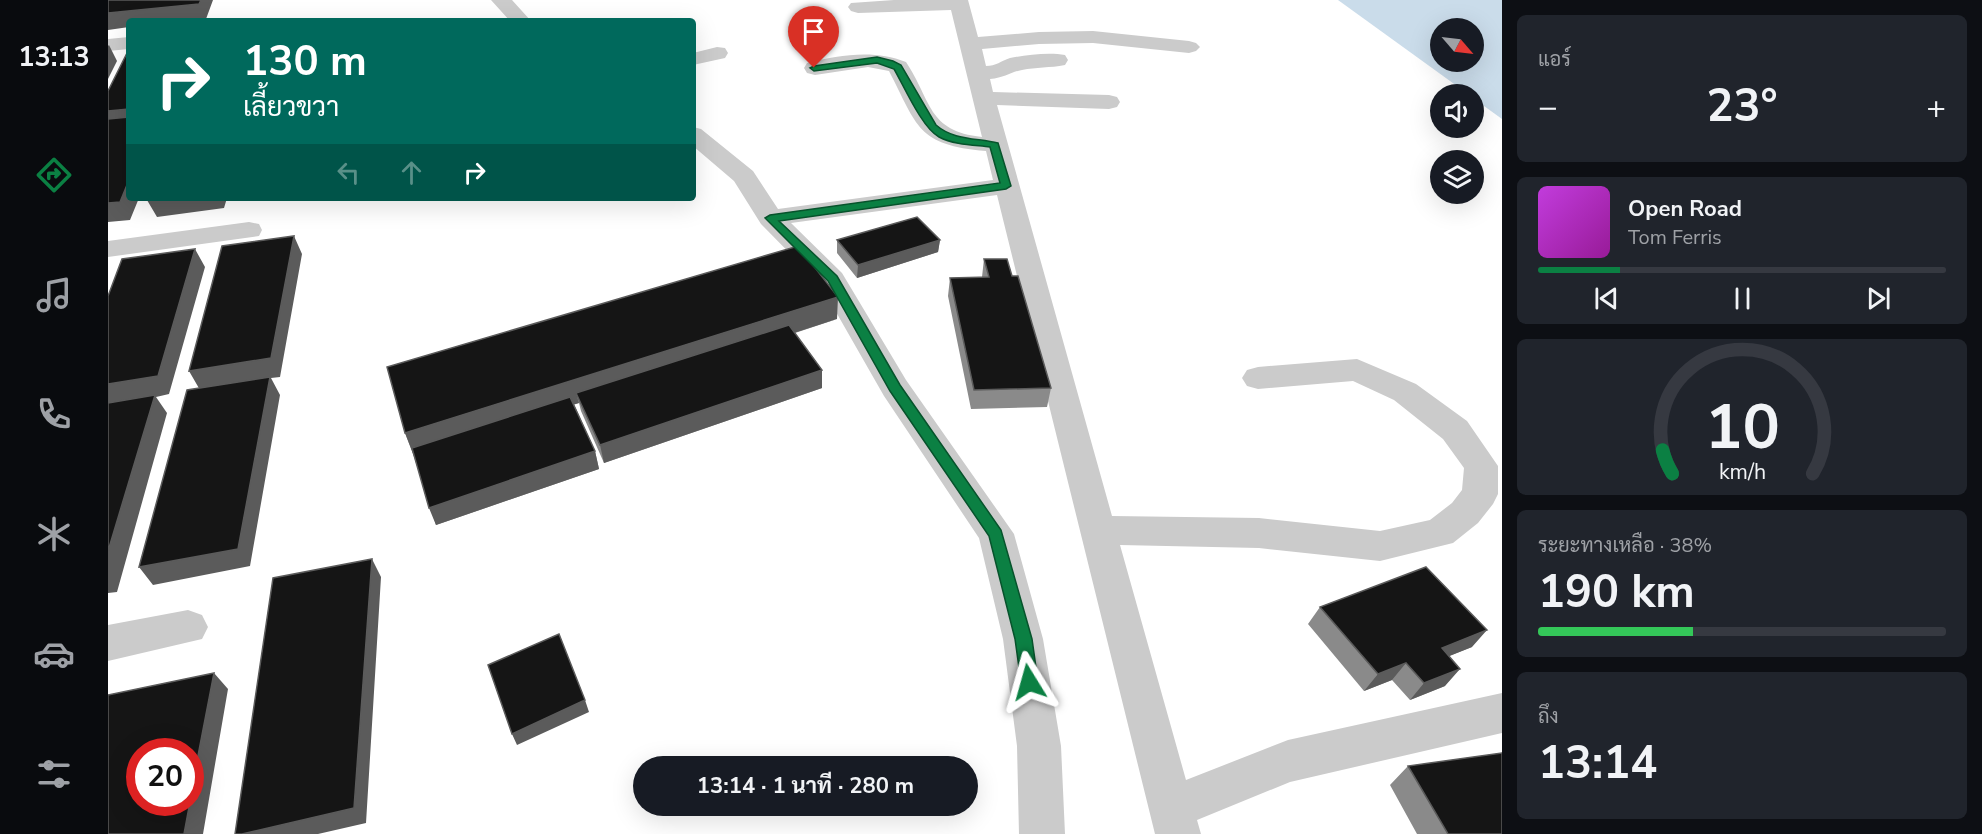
<!DOCTYPE html>
<html lang="th">
<meta charset="utf-8">
<style>
:root{--surface:#171b24;--page:#20242c;--text:#f1f3f6;--muted:#9ea1a6;--line:#363941;--accent:#0b8043}
body{margin:0;font-family:"Nunito Sans",Sarabun,sans-serif;background:var(--page);color:var(--text);height:100vh;display:flex;flex-direction:column;font-size:22px;white-space:nowrap}
*{box-sizing:border-box;margin:0}
p{font-size:20px;color:var(--muted)}
.icon{flex:none;width:33px;height:33px;fill:none;stroke:currentColor;stroke-width:2;stroke-linecap:round;stroke-linejoin:round}
.map{position:relative;flex:1;overflow:hidden}
.side{display:flex;flex-direction:column;gap:15px;padding:15px;background:#0d0f14;width:480px}
.side>*{flex:none}
.hud{position:absolute;left:18px;top:18px;width:570px;height:183px;border-radius:6px;box-shadow:0 6px 24px #0002;background:#00695c;color:#fff;overflow:hidden}
.needle{width:39px;rotate:118deg}
.tools{position:absolute;left:1322px;top:18px;display:grid;gap:12px}
.tools a{display:grid;place-items:center;width:54px;height:54px;border-radius:50%;background:var(--surface);box-shadow:0 6px 24px #0002;font-size:30px}
.speed{position:absolute;left:18px;top:738px;display:flex;gap:12px;font-size:30px;font-weight:700;text-align:center}
.speed>*{display:grid;place-content:center;width:78px;height:78px;border-radius:50%;background:var(--surface);box-shadow:0 6px 24px #0002;line-height:1}
.speed .limit{border:9px solid #d22;background:#fff;color:#111}
.pin{position:absolute;display:grid;place-items:center;width:51px;height:51px;color:#fff;margin:-62px -26px;border-radius:50% 50% 50% 0;rotate:-45deg;box-shadow:0 0 6px #0007}
.pin .icon{rotate:45deg}
.me{position:absolute;width:66px;margin:-33px;rotate:352deg;stroke-linejoin:round;filter:drop-shadow(0 0 4px #0008)}
.turn{display:flex;align-items:center;gap:21px;height:126px;padding:0 18px;font-size:27px}
.turn .icon{width:78px;height:78px;stroke-width:2.5}
.turn b{display:block;font-size:42px;line-height:51px}
.lanes{display:flex;align-items:center;height:57px;padding:0 18px;background:#0003;justify-content:center;gap:30px;direction:ltr}
.lanes .off{opacity:.35}
.big{font-size:45px;font-weight:700;line-height:1.1}
.side .card{flex:1;display:flex;flex-direction:column;justify-content:center;gap:9px;min-width:0;padding:0 21px;border-radius:9px;background:var(--page)}
.side .dial{align-items:center;gap:0}
.dial svg{height:156px;overflow:visible;fill:none;stroke:var(--line);stroke-width:7;stroke-linecap:round;text-anchor:middle}
.dial text{fill:var(--text);stroke:none}
.song{display:flex;align-items:center;gap:18px}
.cover{width:72px;height:72px;border-radius:9px;background:linear-gradient(135deg,hsl(290 70% 55%),hsl(300 70% 35%))}
.played{height:6px;border-radius:3px;background:linear-gradient(90deg,var(--accent) 20%,var(--line) 20%)}
.keys{display:flex;justify-content:space-around;direction:ltr}
.heat{display:flex;justify-content:space-between;align-items:center;font-size:33px;direction:ltr}
.charge{height:9px;border-radius:4px;background:linear-gradient(90deg,#34c759 38%,var(--line) 0)}
.trip{position:absolute;left:525px;top:756px;width:345px;height:60px;border-radius:30px;background:var(--surface);box-shadow:0 6px 24px #0002;font-weight:700;line-height:60px;text-align:center}
main{display:flex;flex:1;min-height:0}
.tabs{display:flex;flex-direction:column;width:108px;justify-content:space-around;align-items:center;background:#090b0e;color:var(--muted)}
.tabs .icon{width:42px;height:42px}
.tabs .current{color:var(--accent)}
.tabs b{font-size:27px;color:var(--text)}
.map>svg:first-child{display:block}
.water{fill:#cadcea;fill-rule:evenodd}
.lines{fill:none;stroke-linecap:round;stroke-linejoin:round}
.minor{fill:#cbcbcb;fill-rule:evenodd}
.wall{fill:#8a8a8a}
.shaded-wall{fill:#5b5b5b}
.building{fill:#151515;stroke:#5b5b5b;stroke-width:1.5}
.route{fill:#0b8043;stroke:#07532c;stroke-width:1.5}
</style>
<main>
<nav class="tabs">
<b>13:13</b>
<svg class="icon current" aria-label="directions" viewBox="0 0 24 24"><path d="M12 3l9 9-9 9-9-9zM9 14v-3h6M13 9l2 2-2 2"/></svg>
<svg class="icon" aria-label="music" viewBox="0 0 24 24"><path d="M9 18V5l10-2v13"/><circle cx="6" cy="18" r="3"/><circle cx="16" cy="16" r="3"/></svg>
<svg class="icon" aria-label="phone" viewBox="0 0 24 24"><path d="M5 4h4l2 5-3 2q2 4 5 5l2-3 5 2v4C11 20 4 13 5 4z"/></svg>
<svg class="icon" aria-label="climate" viewBox="0 0 24 24"><path d="M12 3v18M4 7l16 10M4 17L20 7"/></svg>
<svg class="icon" aria-label="car" viewBox="0 0 24 24"><path d="M5 17H2v-5l4-1 3-4h7l3 4 3 1v5h-3M9 17h6M6 11h13"/><circle cx="7" cy="17" r="2"/><circle cx="17" cy="17" r="2"/></svg>
<svg class="icon" aria-label="filters" viewBox="0 0 24 24"><path d="M4 7h16M4 17h16"/><circle cx="9" cy="7" r="2"/><circle cx="15" cy="17" r="2"/></svg>
</nav>
<div class="map">
<svg width="1394" height="834" viewBox="0 0 1394 834">
<rect width="100%" height="100%" fill="#fff"/>
<path class="water" d="M1230 0H1394V119L1365 98V94H1360ZM1332 28H1365V62H1332Z"/>
<g class="lines">
<path class="minor" d="M383 0H404L423 21H402Z
M786 0H860L870 37 931 32 985 31 1081 41 1088 43 1092 47 1088 51 1081 53 985 43 931 44 874 49 878 66C888 66 893 61 902 58 917 55 941 52 957 55L960 60 957 65C942 68 928 67 914 70 902 72 897 78 882 79L885 92 1001 95 1009 97 1012 102 1009 107 1001 109 889 105 1004 516 1151 518 1272 531 1322 520 1344 503 1354 490 1356 468 1335 439 1286 400 1245 381 1150 389 1139 386 1134 378 1139 370 1150 367 1249 359 1308 384 1359 421 1390 466V494L1385 504 1370 523 1345 543 1272 561 1151 548 1012 545 1078 780 1180 740 1394 693V733L1182 782 1089 820 1093 834H1047L889 195 683 223 734 273 798 380 906 534 935 639 953 746 957 834H911L909 746 895 639 871 538 776 396 712 284 653 224 626 181 585 146V127L593 129 645 171 670 209 885 180 878 151C809 145 810 127 781 71L760 67 707 75 699 73 696 68 699 63C731 55 766 49 798 62 824 101 819 131 874 137L843 10 750 13 743 11 740 7 743 3Z
M21 37V49L0 51V39Z
M609 47 617 48 620 53 617 58 585 65V53Z
M141 222 151 224 154 230 151 236 0 257V241Z
M80 610 94 615 100 627 94 639 0 661V625Z"/>
</g>
<path class="wall" d="M729 240H832L830 252 749 278 729 253Z
M876 259 904 276 943 388 939 407 863 409 840 296 842 278 874 277Z
M729 319 687 333 714 388 496 463 473 411 471 403 466 404 487 451 491 469 328 525 305 454 297 433Z
M1212 607 1364 647 1341 656 1337 686 1302 700 1284 680 1256 691 1200 624Z
M1300 766 1394 834H1309L1282 785Z"/>
<path class="shaded-wall" d="M93 0H105L98 19 83 21H21V27L0 30V13Z
M1 45 9 61 0 79V46Z
M21 109V127L0 129V111Z
M21 180V198H31L22 220 0 222V203Z
M51 198H119L116 208 49 217 39 200Z
M186 236 194 254 172 377 163 378 172 395 142 566 45 585 31 567 92 390 81 371Z
M832 240 830 252 749 278 750 265Z
M87 249 97 267 61 394 48 397 59 413 9 592 0 593V384Z
M730 297 729 319 473 402 468 393 471 403 306 456 297 433Z
M714 370V388L496 463 492 445Z
M487 451 491 469 328 525 321 508Z
M264 559 273 577 258 823 210 834H134Z
M1379 630 1364 647 1319 665 1334 648Z
M1298 663 1284 680 1256 691 1270 674Z
M1352 669 1337 686 1302 700 1316 683Z
M106 673 120 689 95 834H76L82 802V797Z
M477 700 481 712 409 745 404 734Z"/>
<path class="building" d="M0 0H93L91 4 0 13Z
M21 49V109L0 111V91Z
M21 117V180L12 202 0 203V119Z
M809 217 832 240 750 265 729 240Z
M186 236 163 358 81 371 114 246Z
M690 246 730 297 297 433 279 367Z
M87 249 50 376 0 384V296L14 259Z
M876 259H899L904 276H910L943 388 866 390 842 278 881 277Z
M681 325 714 370 492 445 468 393Z
M162 377 130 549 31 567 79 390Z
M47 395 0 551V403Z
M462 397 487 451 321 508 304 448Z
M264 559 246 808 134 834H127L165 578Z
M1318 567 1379 630 1334 648 1352 669 1316 683 1298 663 1270 674 1212 607Z
M451 634 477 700 404 734 380 665Z
M106 673 82 797V752H32V802H82L76 834H0V695Z
M1394 753V834H1340L1300 766Z"/>
<path class="route" d="M769 57 785 61 793 65 828 125C845 140 868 138 890 143L903 186 898 189 671 221 729 276 792 385 893 530 924 639 930 682 928 687 921 690 915 687 913 682 907 639 881 536 782 391 720 281 657 218 662 215 892 183 882 147C866 145 846 145 831 137 814 128 796 86 786 69L769 63 706 71 702 68 706 66Z"/>
</svg>
<div class="tools">
<a><svg class="needle" viewBox="-14 -14 28 28"><path d="M0-13l5 13h-10z" fill="#e53935"/><path d="M0 13l5-13h-10z" fill="#9ea1a6"/></svg></a>
<a><svg class="icon" aria-label="sound" viewBox="0 0 24 24"><path d="M4 9h4l5-4v14l-5-4H4zM17 9q2 3 0 6"/></svg></a>
<a><svg class="icon" aria-label="layers" viewBox="0 0 24 24"><path d="M12 4l9 5-9 5-9-5zM3 14l9 5 9-5"/></svg></a>
</div>
<div class="speed"><div class="limit">20</div></div>
<div class="pin" style="left:706px;top:68px;background:#d93025"><svg class="icon" aria-label="arrive" viewBox="0 0 24 24"><path d="M6 21V4h12l-3 4 3 4H6"/></svg></div>
<svg class="me" style="left:921px;top:682px" viewBox="-20 -20 40 40"><path d="M0-17L14 15 0 8-14 15z" fill="#0b8043" stroke="#fff" stroke-width="4"/></svg>
<div class="trip">13:14 · 1 นาที · 280 m</div>
<div class="hud">
<div class="turn"><svg class="icon" aria-label="right" viewBox="0 0 24 24"><path d="M7 20v-9h11M14 6l5 5-5 5"/></svg><div><b>130 m</b>เลี้ยวขวา</div></div>
<div class="lanes"><svg class="icon off" aria-label="left" viewBox="0 0 24 24"><path d="M17 20v-9H6M10 6l-5 5 5 5"/></svg><svg class="icon off" aria-label="ahead" viewBox="0 0 24 24"><path d="M12 20V5M6 11l6-6 6 6"/></svg><svg class="icon" aria-label="right" viewBox="0 0 24 24"><path d="M7 20v-9h11M14 6l5 5-5 5"/></svg></div>
</div>
</div>
<section class="side">
<div class="card"><p>แอร์</p>
<div class="heat"><a>−</a><b class="big">23°</b><a>+</a></div>
</div>
<div class="card">
<div class="song"><i class="cover"></i><div><b>Open Road</b><p>Tom Ferris</p></div></div>
<div class="played"></div>
<div class="keys"><svg class="icon" aria-label="previous" viewBox="0 0 24 24"><path d="M18 5L8 12l10 7zM5 5v14"/></svg><svg class="icon" aria-label="pause" viewBox="0 0 24 24"><path d="M8 5v14M16 5v14"/></svg><svg class="icon" aria-label="next" viewBox="0 0 24 24"><path d="M6 5l10 7-10 7zM19 5v14"/></svg></div>
</div>
<div class="card dial"><svg viewBox="0 0 100 80">
<path d="M14 69A42 42 0 1 1 86 69"/>
<path d="M14 69A42 42 0 0 1 9 57" stroke="#0b8043"/>
<text x="50" y="56" font-size="32" font-weight="700">10</text>
<text x="50" y="72" font-size="11">km/h</text>
</svg></div>
<div class="card"><p>ระยะทางเหลือ · 38%</p><b class="big">190 km</b><div class="charge"></div></div>
<div class="card"><p>ถึง</p><b class="big">13:14</b></div>
</section>
</main>
